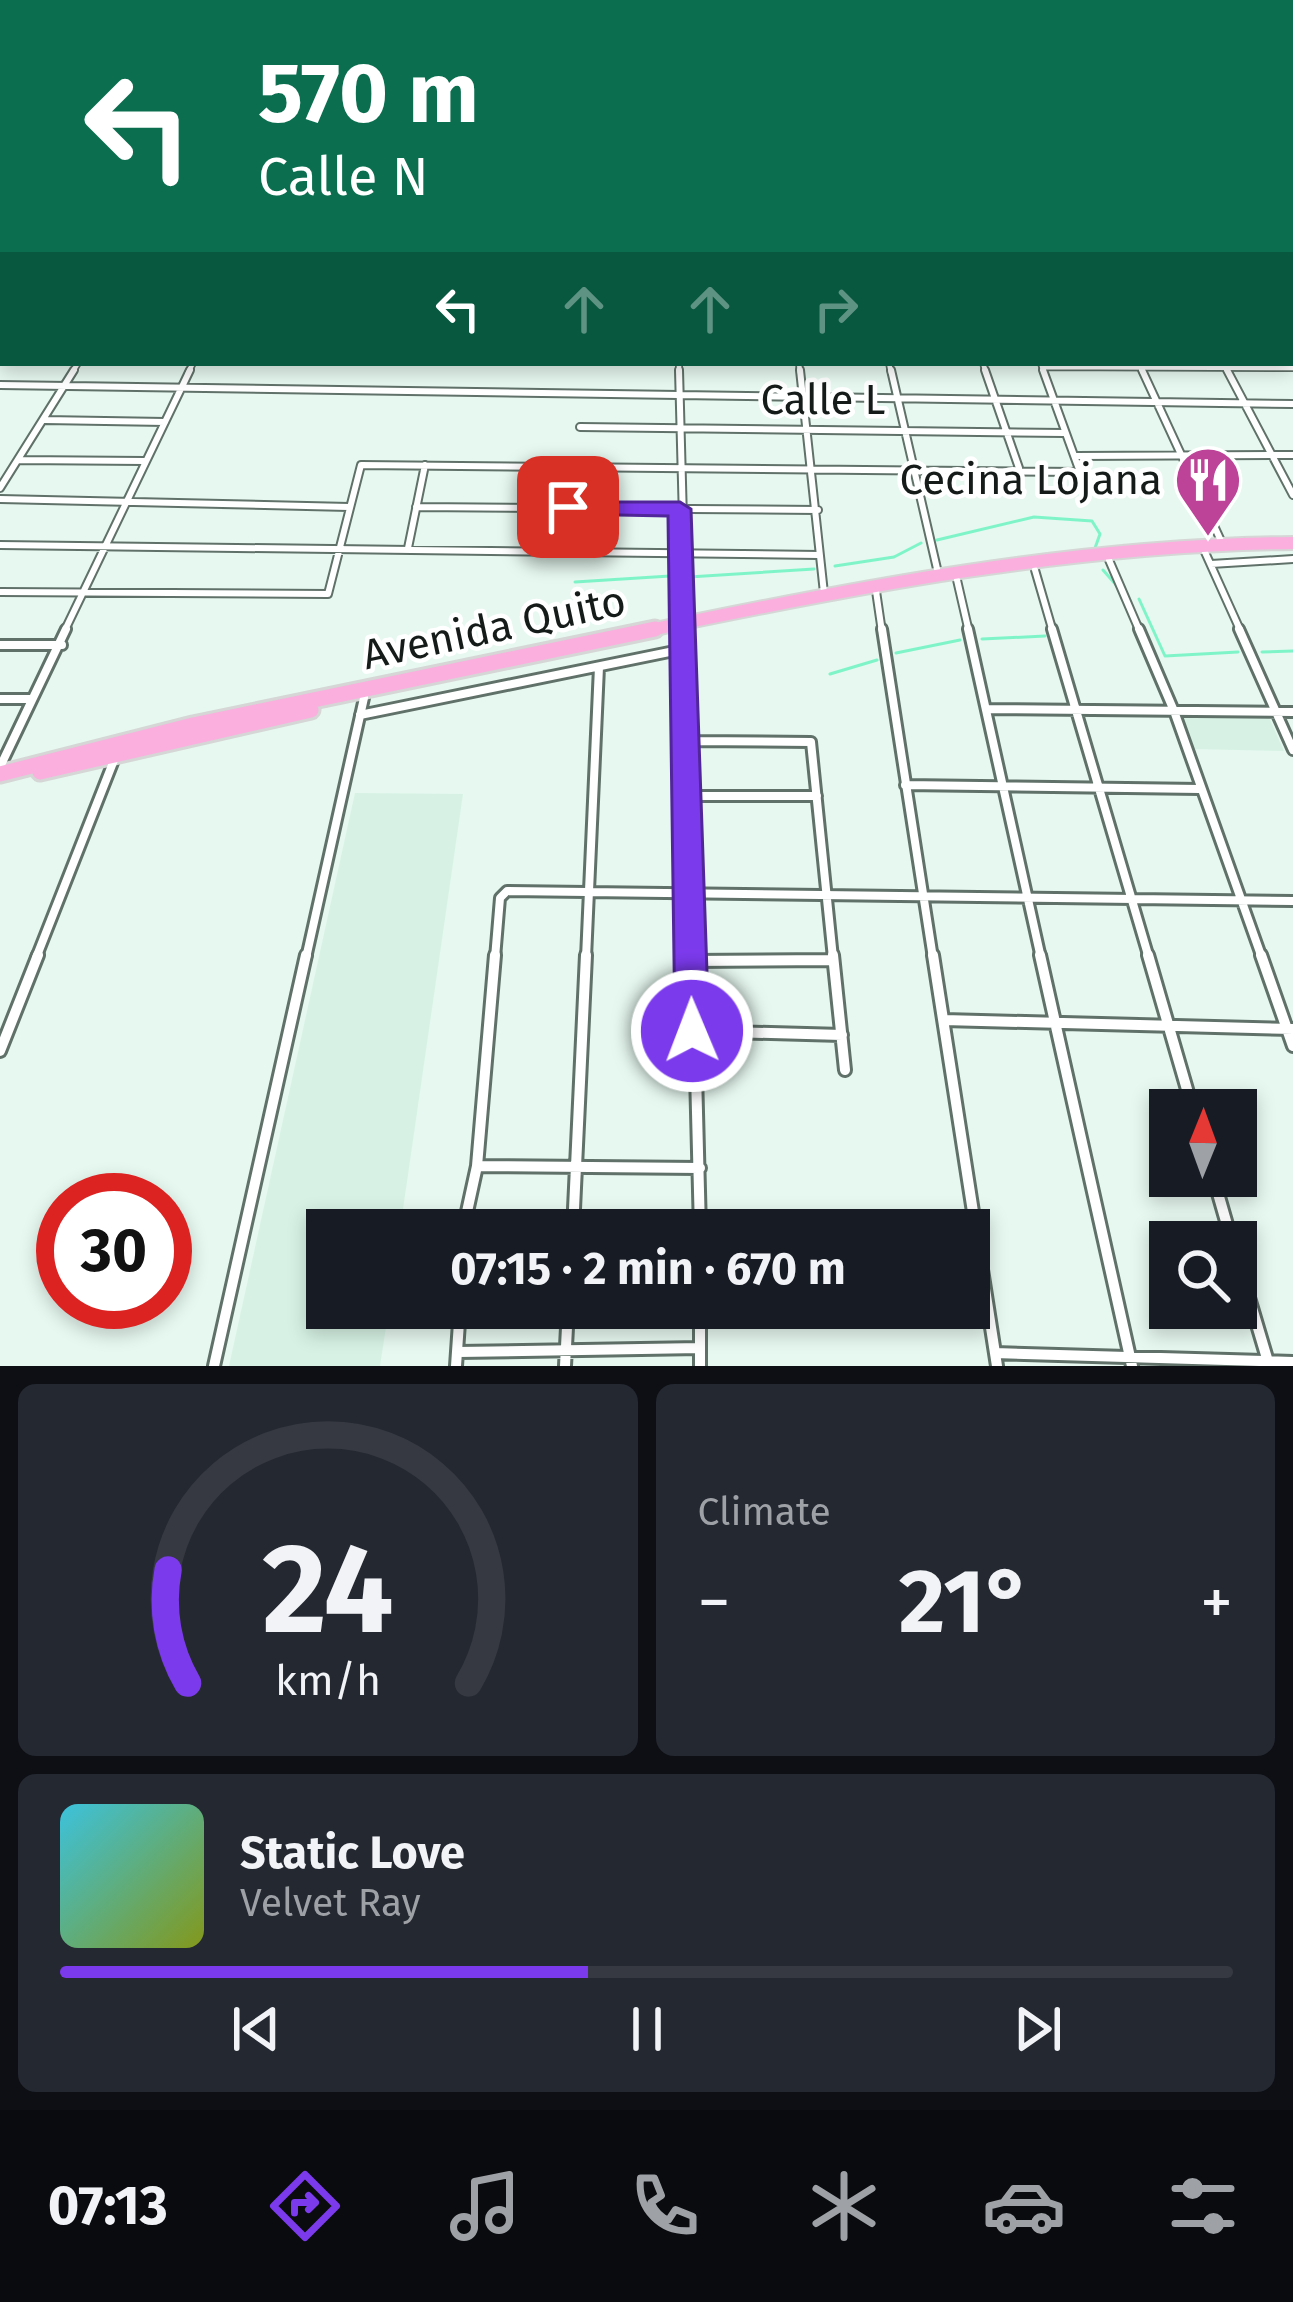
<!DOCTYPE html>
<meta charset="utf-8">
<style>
:root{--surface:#171b24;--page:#242831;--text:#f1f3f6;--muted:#9ea1a6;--line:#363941;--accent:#7c3aed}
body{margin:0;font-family:"Fira Sans",sans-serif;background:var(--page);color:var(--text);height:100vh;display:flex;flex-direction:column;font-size:45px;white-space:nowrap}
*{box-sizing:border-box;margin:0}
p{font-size:39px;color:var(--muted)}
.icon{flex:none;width:66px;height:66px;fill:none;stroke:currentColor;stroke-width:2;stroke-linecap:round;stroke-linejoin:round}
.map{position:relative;height:1366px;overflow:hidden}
.panel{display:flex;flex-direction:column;gap:18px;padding:18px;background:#0d0f14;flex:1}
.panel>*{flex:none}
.guide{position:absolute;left:0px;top:0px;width:1293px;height:366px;box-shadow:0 6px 18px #0003;background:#0b6e4f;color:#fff;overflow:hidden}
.needle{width:78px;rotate:1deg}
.buttons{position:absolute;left:1149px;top:1089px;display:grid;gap:24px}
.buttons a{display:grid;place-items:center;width:108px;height:108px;border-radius:0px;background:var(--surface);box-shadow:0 6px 18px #0003;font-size:60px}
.speed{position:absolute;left:36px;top:1173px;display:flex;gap:24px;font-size:60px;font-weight:700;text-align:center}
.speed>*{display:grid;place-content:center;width:156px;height:156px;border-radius:50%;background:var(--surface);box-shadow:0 6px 18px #0003;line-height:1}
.speed .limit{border:18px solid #d22;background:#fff;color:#111}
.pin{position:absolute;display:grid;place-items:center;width:102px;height:102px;color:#fff;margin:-51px;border-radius:24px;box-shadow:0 6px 18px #0006}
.me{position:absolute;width:132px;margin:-66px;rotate:359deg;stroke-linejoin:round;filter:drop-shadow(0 0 9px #0008)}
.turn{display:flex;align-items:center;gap:42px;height:252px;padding:0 60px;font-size:54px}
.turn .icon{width:156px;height:156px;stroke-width:2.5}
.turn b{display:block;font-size:84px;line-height:102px}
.lanes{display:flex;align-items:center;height:114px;padding:0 60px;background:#0003;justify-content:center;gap:60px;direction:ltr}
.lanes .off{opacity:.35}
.big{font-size:90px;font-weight:700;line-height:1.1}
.panel .card{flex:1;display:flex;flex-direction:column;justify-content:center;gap:18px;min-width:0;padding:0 42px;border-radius:18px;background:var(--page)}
.panel .dial{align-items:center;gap:0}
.dial svg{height:312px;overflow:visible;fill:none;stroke:var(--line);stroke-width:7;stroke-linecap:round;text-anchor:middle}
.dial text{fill:var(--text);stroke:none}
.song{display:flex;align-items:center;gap:36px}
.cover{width:144px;height:144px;border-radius:18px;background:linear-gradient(135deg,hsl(190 70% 55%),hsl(70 70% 35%))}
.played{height:12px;border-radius:6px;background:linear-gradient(90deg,var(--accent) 45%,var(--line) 45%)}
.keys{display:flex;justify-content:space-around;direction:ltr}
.heat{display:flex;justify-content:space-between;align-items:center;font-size:66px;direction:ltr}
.panel .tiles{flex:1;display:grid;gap:18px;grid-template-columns:1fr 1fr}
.card:last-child{grid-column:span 2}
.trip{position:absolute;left:306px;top:1209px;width:684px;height:120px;border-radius:0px;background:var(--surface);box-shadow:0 6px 18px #0003;font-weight:700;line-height:120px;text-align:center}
.dock{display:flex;height:192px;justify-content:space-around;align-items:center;background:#090b0e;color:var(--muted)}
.dock .icon{width:84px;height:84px}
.dock .current{color:var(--accent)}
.dock b{font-size:54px;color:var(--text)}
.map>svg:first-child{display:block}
.built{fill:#d7f2e5}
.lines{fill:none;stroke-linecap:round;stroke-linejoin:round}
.stream{stroke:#80f4c9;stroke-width:3}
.minor-far3-casing{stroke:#607169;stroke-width:8}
.minor-far2-casing{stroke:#607169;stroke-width:10}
.minor-far1-casing{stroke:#607169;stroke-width:14}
.minor-casing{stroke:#607169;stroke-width:16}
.trunk-far1-casing{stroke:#d5d6d5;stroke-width:16}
.trunk-casing{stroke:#d5d6d5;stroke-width:21}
.minor-far3{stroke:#fff;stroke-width:4.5}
.minor-far2{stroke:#fff;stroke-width:6}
.minor-far1{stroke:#fff;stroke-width:8}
.minor{stroke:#fff;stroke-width:10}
.trunk-far1{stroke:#faafde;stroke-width:12}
.trunk{stroke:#faafde;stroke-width:15}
.route{fill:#7c3aed;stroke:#51269a;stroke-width:3}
.labels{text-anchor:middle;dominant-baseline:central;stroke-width:9;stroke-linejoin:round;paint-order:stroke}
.street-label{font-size:42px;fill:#141b18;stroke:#fff}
.poi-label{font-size:42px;fill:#141b18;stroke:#fff;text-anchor:end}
</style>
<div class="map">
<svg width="1293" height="1366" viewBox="0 0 1293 1366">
<rect width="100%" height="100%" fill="#e6f8f0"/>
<path class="built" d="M1179 714 1268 715 1284 751 1192 749Z
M355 793 463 794 400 1230H327V1308H389L380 1366H229Z"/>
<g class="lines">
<path class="stream" d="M937 540 1034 517 1092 521 1100 534 1095 548
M835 566 894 557 921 543
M1103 570 1117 586
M689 577 814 569
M575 582 670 576
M1139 599 1165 656 1238 652
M982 639 1045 636
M1262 652 1293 651
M896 653 960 640
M830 674 877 660"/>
<g class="minor-far3-casing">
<path id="minor-far3" d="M1290 179 1293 183
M1290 258 1293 263
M679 363V373
M799 363 800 373
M889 363 891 373
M983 363 986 373
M1041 363 1044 373
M1140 365 1143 373
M1043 367 1293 368
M72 373 78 363
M188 373 193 363"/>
</g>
<g class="minor-far2-casing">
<path id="minor-far2" d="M679 370 686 632
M800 370 824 593
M891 370 938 573
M985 370 1019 468
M1142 370 1222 543
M1227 370 1293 495
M0 385 1293 404
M45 420 165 422
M580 427 1064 433
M1077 456 1293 455
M18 460 144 461
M0 488 74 370
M0 499 349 507
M416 507 818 510
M0 545 819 555
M408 548 425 465
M1204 550 1241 632
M1109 560 1140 632
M1211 564 1293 559
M1035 570 1053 632
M957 580 969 632
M876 591 882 632
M0 592 328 594 361 465 1080 472 1043 370
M64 632 190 370"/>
</g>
<g class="minor-far1-casing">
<path id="minor-far1" d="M685 629 693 958
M882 629 933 958
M968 629 1041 958
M1052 629 1149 958
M1139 629 1174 711 1262 958
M1239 629 1293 750
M0 645H62
M0 699H31
M987 709 1293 712
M360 715 684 649
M687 741 811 742 833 958
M0 767 66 629
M905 785 1200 789
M689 796H817
M36 958 116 755
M306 958 364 698
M495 958 500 898 507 891 1293 901
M586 958 599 667"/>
</g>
<g class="minor-casing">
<path id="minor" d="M693 955 700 1230
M833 955 845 1070
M933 955 997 1366
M1040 955 1132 1366
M1148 955 1193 1110
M1261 955 1293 1046
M690 961 832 960
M944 1020 1293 1029
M692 1031 842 1035
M0 1051 38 955
M477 1166 495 955
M1213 1176 1232 1242
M463 1230 477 1166 700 1168
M573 1230 586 955
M1236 1254 1269 1365
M700 1308V1366
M458 1352 700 1348
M995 1353 1293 1362
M214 1366 306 955
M456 1366 460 1308
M565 1366 568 1308"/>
</g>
<g class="trunk-far1-casing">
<path id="trunk-far1" d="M641 632C855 587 1073 545 1293 543"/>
</g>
<g class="trunk-casing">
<path id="trunk" d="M40 772 311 710
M0 774 193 725 655 629"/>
</g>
<use href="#minor-far3" class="minor-far3"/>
<use href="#minor-far2" class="minor-far2"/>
<use href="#minor-far1" class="minor-far1"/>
<use href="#minor" class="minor"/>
<use href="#trunk-far1" class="trunk-far1"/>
<use href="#trunk" class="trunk"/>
</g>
<path class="route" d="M560 502H680L691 509 709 1031 704 1041H680L675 1031 668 516 568 514 560 512Z"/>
<defs>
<g id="restaurant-pin" transform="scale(3.45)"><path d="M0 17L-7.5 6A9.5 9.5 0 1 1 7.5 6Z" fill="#bc4397" stroke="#fff"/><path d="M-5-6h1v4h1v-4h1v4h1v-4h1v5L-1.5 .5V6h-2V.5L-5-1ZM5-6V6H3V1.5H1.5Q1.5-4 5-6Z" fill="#fff"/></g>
</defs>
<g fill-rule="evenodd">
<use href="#restaurant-pin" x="1208" y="480"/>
</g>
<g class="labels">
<g class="street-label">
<text x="823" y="400">Calle L</text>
<text transform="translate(494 628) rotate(-12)">Avenida Quito</text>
</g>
<g class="poi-label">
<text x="1162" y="480">Cecina Lojana</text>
</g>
</g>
</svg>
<div class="buttons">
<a><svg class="needle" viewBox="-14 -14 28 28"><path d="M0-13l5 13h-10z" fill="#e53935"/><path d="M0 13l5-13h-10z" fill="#9ea1a6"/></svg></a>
<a><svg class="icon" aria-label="search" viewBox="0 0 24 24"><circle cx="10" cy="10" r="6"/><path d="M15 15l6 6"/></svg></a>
</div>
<div class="speed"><div class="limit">30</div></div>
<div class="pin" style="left:568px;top:507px;background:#d93025"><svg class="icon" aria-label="arrive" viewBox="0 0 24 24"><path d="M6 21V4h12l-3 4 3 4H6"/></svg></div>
<svg class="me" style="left:692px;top:1031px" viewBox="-20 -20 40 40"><circle r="17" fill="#7c3aed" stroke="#fff" stroke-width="3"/><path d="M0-11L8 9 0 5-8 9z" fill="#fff"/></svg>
<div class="trip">07:15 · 2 min · 670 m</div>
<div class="guide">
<div class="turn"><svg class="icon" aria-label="left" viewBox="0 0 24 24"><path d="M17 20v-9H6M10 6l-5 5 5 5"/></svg><div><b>570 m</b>Calle N</div></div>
<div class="lanes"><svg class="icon" aria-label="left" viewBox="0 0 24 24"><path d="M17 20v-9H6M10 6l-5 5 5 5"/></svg><svg class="icon off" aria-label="ahead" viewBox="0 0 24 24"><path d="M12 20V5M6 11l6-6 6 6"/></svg><svg class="icon off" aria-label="ahead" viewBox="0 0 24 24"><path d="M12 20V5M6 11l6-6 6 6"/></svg><svg class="icon off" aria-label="right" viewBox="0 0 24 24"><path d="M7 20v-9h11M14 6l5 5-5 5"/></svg></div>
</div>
</div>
<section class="panel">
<div class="tiles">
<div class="card dial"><svg viewBox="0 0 100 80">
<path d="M14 69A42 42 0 1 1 86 69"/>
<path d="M14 69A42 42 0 0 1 9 40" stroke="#7c3aed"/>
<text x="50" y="56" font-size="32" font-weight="700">24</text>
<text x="50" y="72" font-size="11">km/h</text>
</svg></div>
<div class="card"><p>Climate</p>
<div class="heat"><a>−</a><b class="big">21°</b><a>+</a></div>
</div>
<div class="card">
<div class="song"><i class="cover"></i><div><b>Static Love</b><p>Velvet Ray</p></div></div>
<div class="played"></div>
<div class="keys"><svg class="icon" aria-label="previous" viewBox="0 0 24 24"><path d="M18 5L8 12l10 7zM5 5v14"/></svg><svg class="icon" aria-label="pause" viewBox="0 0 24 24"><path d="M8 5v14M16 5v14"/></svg><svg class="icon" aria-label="next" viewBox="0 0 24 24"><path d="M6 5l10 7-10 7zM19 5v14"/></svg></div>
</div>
</div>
</section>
<nav class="dock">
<b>07:13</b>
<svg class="icon current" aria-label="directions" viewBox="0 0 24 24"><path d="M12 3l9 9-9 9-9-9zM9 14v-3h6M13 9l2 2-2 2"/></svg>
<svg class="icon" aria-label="music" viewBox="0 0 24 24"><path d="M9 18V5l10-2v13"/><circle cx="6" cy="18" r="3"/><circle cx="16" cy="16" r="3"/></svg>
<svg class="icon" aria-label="phone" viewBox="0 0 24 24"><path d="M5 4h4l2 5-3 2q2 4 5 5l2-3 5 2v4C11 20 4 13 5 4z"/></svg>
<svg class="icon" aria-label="climate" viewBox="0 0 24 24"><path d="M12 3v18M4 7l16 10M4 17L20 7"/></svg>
<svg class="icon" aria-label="car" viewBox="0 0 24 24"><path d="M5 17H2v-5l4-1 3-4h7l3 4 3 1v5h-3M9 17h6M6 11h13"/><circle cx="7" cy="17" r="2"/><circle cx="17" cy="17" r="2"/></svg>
<svg class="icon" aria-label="filters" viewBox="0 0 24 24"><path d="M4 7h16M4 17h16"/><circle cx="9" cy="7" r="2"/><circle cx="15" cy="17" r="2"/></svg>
</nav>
